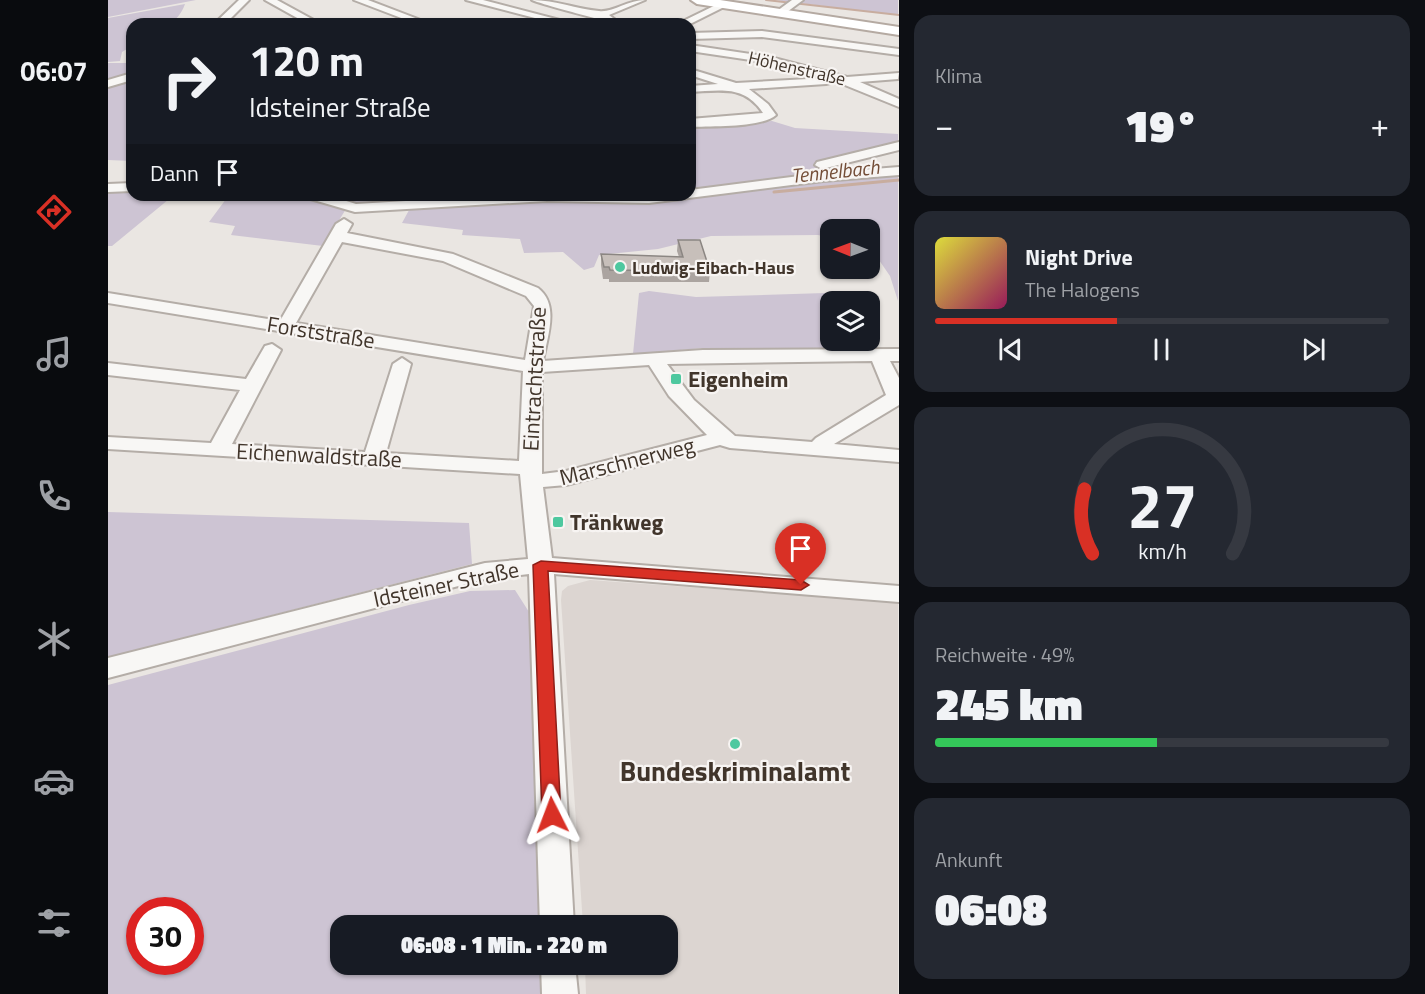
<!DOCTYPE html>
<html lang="de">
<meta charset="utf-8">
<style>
:root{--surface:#171b24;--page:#242831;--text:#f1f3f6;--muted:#9ea1a6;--line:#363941;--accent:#d93025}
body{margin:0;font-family:"Titillium Web",sans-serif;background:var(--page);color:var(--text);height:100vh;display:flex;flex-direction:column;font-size:22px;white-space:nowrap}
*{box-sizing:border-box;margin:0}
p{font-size:20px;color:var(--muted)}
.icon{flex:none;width:33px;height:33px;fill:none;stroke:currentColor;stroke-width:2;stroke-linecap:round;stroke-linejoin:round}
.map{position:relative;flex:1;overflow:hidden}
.panel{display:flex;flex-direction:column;gap:15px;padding:15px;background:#0d0f14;width:526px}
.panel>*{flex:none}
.hud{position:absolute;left:18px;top:18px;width:570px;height:183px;border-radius:18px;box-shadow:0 2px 4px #0004;background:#171b24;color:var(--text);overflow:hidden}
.needle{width:39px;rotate:271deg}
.buttons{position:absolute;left:712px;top:219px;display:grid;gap:12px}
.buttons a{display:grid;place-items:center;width:60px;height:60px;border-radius:12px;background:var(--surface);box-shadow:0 2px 4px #0004;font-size:30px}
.speed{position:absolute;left:18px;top:897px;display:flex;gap:12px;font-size:30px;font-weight:700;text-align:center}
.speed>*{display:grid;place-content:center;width:78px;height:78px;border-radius:50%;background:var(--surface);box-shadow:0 2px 4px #0004;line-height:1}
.speed .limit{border:9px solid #d22;background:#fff;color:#111}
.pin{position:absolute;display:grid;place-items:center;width:51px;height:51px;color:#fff;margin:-62px -26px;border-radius:50% 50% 50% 0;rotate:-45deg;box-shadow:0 0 6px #0007}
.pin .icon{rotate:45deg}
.me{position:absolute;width:66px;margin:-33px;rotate:357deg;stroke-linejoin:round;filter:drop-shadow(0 0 4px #0008)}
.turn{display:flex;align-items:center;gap:21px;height:126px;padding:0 24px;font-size:27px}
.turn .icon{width:78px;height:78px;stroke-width:2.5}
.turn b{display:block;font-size:42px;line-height:51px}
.then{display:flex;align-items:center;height:57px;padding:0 24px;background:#0003;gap:12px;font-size:22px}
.big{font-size:45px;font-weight:800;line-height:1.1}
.panel .widget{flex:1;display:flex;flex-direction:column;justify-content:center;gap:9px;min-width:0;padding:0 21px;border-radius:18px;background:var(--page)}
.panel .dial{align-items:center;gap:0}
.dial svg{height:156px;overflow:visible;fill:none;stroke:var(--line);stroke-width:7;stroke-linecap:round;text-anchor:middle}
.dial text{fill:var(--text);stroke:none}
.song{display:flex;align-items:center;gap:18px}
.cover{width:72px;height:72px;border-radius:9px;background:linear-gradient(135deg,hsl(60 70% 55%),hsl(330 70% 35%))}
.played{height:6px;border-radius:3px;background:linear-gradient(90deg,var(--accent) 40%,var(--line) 40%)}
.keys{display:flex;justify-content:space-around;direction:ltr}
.heat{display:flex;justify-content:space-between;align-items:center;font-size:33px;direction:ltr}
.charge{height:9px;border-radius:4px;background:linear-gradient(90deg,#34c759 49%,var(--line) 0)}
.trip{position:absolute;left:222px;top:915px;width:348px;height:60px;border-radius:18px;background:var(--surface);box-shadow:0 2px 4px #0004;font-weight:800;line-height:60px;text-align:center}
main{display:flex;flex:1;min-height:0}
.tab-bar{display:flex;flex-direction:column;width:108px;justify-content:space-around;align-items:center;background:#090b0e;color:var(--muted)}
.tab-bar .icon{width:42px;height:42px}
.tab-bar .current{color:var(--accent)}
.tab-bar b{font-size:27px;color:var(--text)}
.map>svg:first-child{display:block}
.built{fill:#dcd5d1}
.green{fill:#cdc4d3;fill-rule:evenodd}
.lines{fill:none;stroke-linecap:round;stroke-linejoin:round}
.stream-far1{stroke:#c8ad9f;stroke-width:2}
.stream{stroke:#c8ad9f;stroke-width:3}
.minor-casing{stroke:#b4ada7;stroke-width:4}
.major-casing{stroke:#b5aaa2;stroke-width:4}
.minor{fill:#f8f7f5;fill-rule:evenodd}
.major{fill:#fff;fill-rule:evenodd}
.wall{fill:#aba4a0}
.building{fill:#c7bfba;stroke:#8b8682;stroke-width:1.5}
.route{fill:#d93025;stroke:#8d1f18;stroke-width:1.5}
.poi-dot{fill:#4ec89f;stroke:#f7f4f2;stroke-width:2}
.labels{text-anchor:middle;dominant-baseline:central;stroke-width:4.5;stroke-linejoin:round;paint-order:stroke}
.far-street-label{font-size:18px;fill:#41352b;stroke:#f7f4f2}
.far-poi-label{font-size:18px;font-weight:bold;fill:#41352b;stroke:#f7f4f2;text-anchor:start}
.far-water-label{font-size:20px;font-style:italic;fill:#734d37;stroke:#f7f4f2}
.street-label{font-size:22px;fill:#41352b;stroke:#f7f4f2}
.poi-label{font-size:22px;font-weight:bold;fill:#41352b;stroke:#f7f4f2;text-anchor:start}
.near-poi-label{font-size:27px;font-weight:bold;fill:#41352b;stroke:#f7f4f2}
</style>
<main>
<nav class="tab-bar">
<b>06:07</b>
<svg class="icon current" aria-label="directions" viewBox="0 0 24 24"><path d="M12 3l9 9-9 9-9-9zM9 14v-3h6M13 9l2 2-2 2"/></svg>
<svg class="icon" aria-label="music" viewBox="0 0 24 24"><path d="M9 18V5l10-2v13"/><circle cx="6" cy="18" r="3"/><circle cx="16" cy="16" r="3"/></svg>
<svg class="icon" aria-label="phone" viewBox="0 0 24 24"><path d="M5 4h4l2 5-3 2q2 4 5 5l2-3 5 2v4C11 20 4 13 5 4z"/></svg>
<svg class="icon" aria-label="climate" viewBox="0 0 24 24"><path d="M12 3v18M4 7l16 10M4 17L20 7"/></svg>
<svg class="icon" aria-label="car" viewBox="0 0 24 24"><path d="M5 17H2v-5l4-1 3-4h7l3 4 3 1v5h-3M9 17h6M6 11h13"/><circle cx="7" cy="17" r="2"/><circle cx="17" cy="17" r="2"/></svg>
<svg class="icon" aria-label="filters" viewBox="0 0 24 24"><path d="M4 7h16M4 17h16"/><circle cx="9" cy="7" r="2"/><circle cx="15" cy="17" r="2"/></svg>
</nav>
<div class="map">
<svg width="791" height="994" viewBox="0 0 791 994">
<rect width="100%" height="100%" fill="#eae6e2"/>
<path class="built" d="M482 580 790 602V994H478L477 965 560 964V926L475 925 453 600 454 591 460 586Z"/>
<path class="green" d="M0 0H88L0 17Z
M666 0H790V15Z
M77 4C67 31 49 24 24 24V46L14 52 12 61 0 62V18Z
M0 63H24V74L0 83Z
M24 78V161L0 160V86Z
M664 121 687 128 790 134V141L737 163 757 174 790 171V301L782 276 762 247V230H723V238L710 235 603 236 550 249 491 255 486 267 476 270 455 252 416 253 412 239 354 235 355 230 294 223 306 201 245 202 223 195H582V125Z
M24 189V195H66L4 246H0V191Z
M121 195H197L238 209 215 246 123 235 127 226 101 222Z
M541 291 588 297 717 293 729 301 723 302V340L741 341 742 343 736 348H596L525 354 531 293Z
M0 512 361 523 364 564 0 657Z
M407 590 421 612 432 925 232 926V964L433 965 434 994H0V685L301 605 362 591ZM32 910H82V962H32Z"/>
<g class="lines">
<path class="stream-far1" d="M658 0 791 15"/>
<path class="stream" d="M666 192 791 180"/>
<g class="minor-casing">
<path id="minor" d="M131 0H141L117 24H106Z
M157 0H169L213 24H200Z
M246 0H260L323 24H309Z
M358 0H375L467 24H450Z
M424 0C448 0 468 9 491 11 504 13 520 0 537 0L501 15 513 24C507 24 429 3 424 0Z
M684 0H695L675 15H669V11Z
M614 2 622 4 582 24H569Z
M654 31 791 49V55L654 37 582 39V33Z
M582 45 662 57 739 77 791 73 790 79 752 82 791 99V107L722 79V83L718 84 641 89 660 104 668 115C654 128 603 126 582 127V119L655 113C636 84 611 91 582 92V86L610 84 582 75V69L628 83 719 78 662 63 582 51Z
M24 73V80L0 87V80Z
M791 142V150L714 169 707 165 709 162Z
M791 167V175L715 181 541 203 439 201 247 212 199 198 197 195H219L248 204 397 195H582V190L715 173Z
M24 183V191L0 192V184Z
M236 219 244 224 239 233 345 254 430 288C452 305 439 337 435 361L595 350 791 349V361H782L791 378V405L726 444 791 450V462L622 448 612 445 458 485 435 487 444 558 791 586V602L446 574 466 926H432L421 574 377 579 0 678V658L377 563 420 559 412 474 0 449V437L103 443 132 390 0 375V363L138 379 157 346 164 344 173 350 124 444 257 452 285 364 294 358 303 364 278 453 411 461 415 371 0 303V293L172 321 228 224ZM234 242 335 261 418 296 426 306 417 360 188 323ZM764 361 778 395 708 438 704 442 627 436 586 400 559 364ZM541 365 561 396 599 435 458 471 434 474V372Z
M433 964H467L470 994H434Z"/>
</g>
<g class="major-casing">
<path id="major" d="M583 0H612L791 27V35L589 4Z"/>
</g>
<use href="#minor" class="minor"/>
<use href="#major" class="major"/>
</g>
<path class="wall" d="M570 240 602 271 601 282H501V279H495L493 265V254L571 257 569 251Z"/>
<path class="building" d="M570 240H592L602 271 502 270 501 267H496L493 254 575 257Z"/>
<path class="route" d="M433 561 693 580 701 585 693 590 440 571 453 815 450 820 444 823 437 820 434 815 425 565Z"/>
<g class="poi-dot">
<circle cx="512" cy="267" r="6"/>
<rect x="562" y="373" width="12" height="12" rx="3"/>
<rect x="444" y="516" width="12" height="12" rx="3"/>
<circle cx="627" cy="744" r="6"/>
</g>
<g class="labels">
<g class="far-street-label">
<text transform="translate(689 68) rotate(13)">Höhenstraße</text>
</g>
<g class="far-poi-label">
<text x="524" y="267">Ludwig-Eibach-Haus</text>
</g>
<g class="far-water-label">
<text transform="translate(727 171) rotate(-6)">Tennelbach</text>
</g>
<g class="street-label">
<text transform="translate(213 332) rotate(9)">Forststraße</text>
<text transform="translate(426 379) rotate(-87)">Eintrachtstraße</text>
<text transform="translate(211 455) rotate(3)">Eichenwaldstraße</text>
<text transform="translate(519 461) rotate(-14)">Marschnerweg</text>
<text transform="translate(338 584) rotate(-12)">Idsteiner Straße</text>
</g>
<g class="poi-label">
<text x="580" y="379">Eigenheim</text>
<text x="462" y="522">Tränkweg</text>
</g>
<g class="near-poi-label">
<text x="627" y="770">Bundeskriminalamt</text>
</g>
</g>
</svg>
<div class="buttons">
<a><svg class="needle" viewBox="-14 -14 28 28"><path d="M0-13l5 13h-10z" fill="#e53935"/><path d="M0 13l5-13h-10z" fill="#9ea1a6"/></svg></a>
<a><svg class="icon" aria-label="layers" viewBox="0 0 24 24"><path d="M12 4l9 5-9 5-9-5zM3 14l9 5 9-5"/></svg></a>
</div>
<div class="speed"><div class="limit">30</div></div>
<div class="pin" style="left:693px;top:585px;background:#d93025"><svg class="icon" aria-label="arrive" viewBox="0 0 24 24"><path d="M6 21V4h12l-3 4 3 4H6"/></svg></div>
<svg class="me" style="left:444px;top:815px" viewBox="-20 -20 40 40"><path d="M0-17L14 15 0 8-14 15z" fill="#d93025" stroke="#fff" stroke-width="4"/></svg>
<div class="trip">06:08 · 1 Min. · 220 m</div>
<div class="hud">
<div class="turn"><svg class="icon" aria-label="right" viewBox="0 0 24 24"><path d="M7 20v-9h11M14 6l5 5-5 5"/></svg><div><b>120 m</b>Idsteiner Straße</div></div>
<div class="then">Dann<svg class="icon" aria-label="arrive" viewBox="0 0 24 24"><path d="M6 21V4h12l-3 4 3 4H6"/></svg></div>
</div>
</div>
<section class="panel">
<div class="widget"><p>Klima</p>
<div class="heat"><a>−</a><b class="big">19°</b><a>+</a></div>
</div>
<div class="widget">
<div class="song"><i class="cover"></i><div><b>Night Drive</b><p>The Halogens</p></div></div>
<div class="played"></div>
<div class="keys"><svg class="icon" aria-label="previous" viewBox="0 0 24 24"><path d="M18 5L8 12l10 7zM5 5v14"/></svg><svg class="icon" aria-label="pause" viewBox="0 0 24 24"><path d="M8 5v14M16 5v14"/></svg><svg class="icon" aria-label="next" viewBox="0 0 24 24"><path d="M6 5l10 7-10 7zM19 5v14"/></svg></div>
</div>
<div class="widget dial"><svg viewBox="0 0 100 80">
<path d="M14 69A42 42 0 1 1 86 69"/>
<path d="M14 69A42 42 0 0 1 10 36" stroke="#d93025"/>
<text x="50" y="56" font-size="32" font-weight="700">27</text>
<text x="50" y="72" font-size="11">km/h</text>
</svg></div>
<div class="widget"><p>Reichweite · 49%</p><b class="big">245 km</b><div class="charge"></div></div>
<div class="widget"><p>Ankunft</p><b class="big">06:08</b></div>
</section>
</main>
